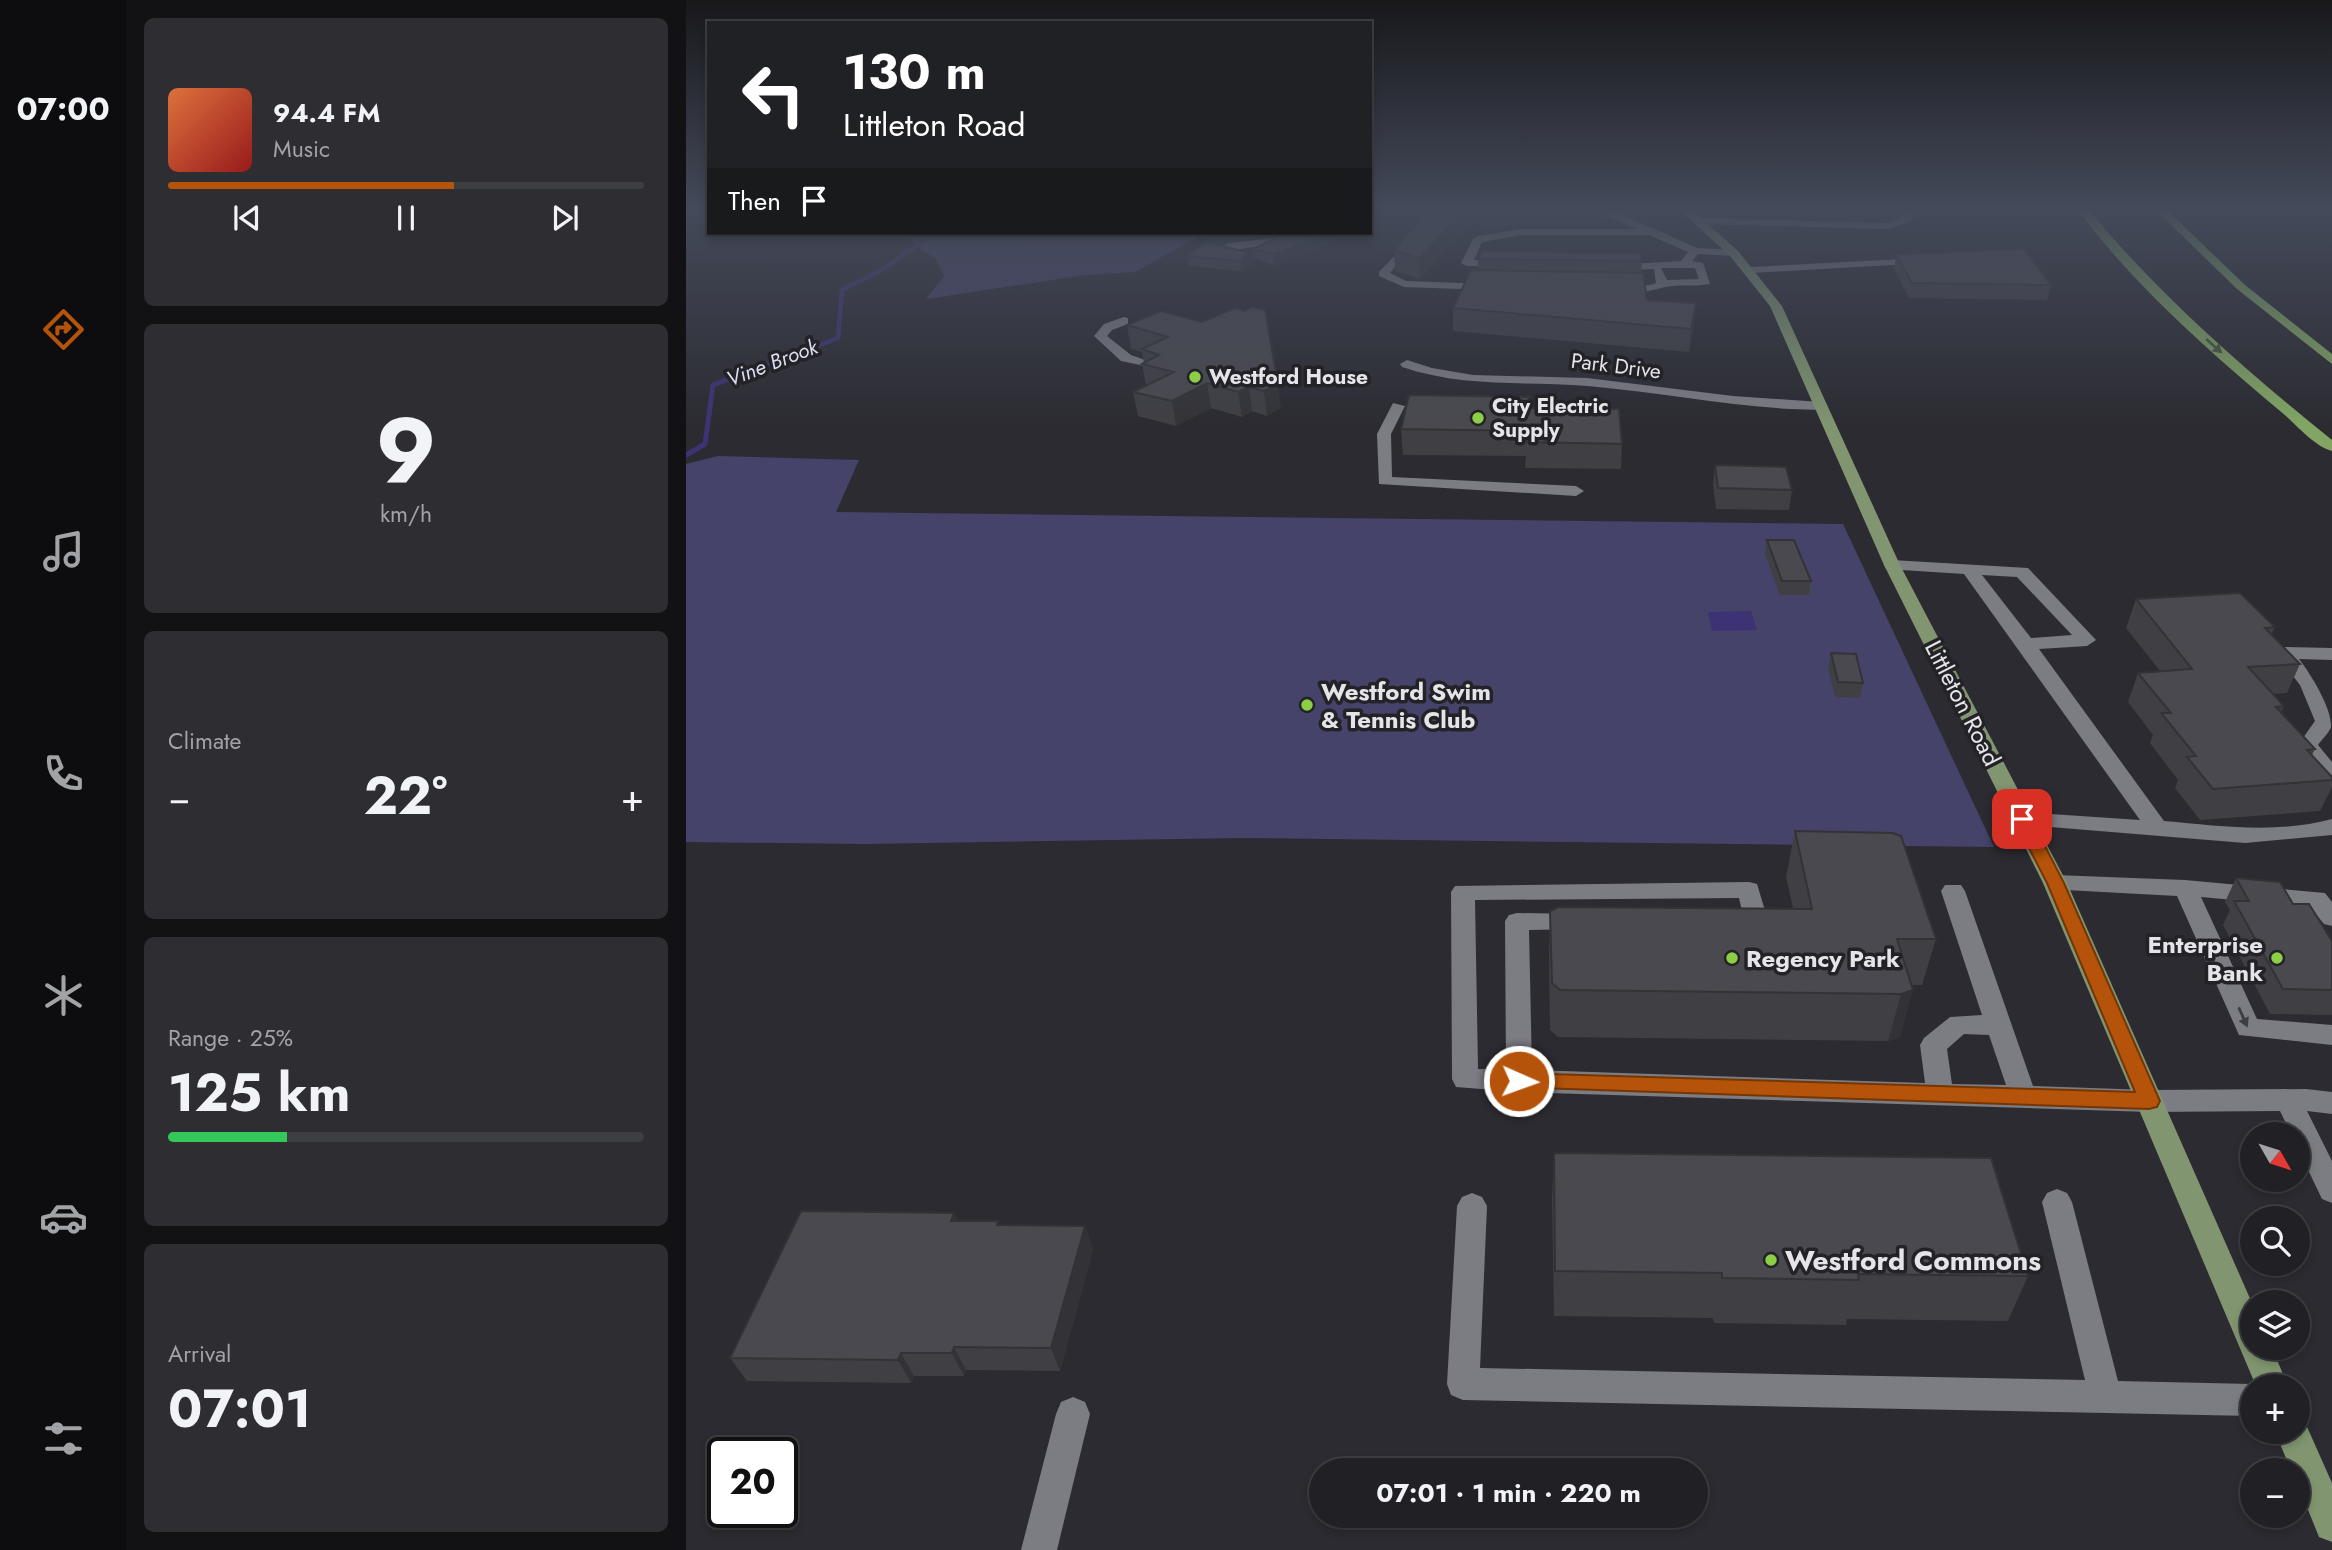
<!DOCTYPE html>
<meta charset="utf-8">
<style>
:root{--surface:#202025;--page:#2d2d32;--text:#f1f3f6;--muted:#a2a3a7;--line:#3d3e42;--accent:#b45309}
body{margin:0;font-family:Jost,sans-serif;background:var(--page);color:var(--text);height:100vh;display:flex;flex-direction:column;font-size:26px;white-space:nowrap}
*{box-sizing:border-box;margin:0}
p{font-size:23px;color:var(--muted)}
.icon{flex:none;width:38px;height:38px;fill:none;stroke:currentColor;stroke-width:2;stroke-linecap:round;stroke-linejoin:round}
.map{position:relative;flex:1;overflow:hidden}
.sheet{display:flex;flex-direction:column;gap:18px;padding:18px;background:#121214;width:560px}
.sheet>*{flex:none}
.guide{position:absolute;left:21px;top:21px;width:665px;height:214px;border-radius:0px;box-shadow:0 4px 10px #0003,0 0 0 2px var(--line);background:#202124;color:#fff;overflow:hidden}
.needle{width:46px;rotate:129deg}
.tools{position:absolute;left:1554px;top:1122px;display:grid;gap:14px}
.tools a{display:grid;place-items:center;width:70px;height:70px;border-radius:50%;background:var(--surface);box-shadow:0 4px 10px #0003,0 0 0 2px var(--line);font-size:35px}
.speed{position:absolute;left:21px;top:1437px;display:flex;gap:14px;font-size:35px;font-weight:700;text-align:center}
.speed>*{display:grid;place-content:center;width:91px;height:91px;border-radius:50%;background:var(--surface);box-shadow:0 4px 10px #0003,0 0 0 2px var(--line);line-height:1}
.speed .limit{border:4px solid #111;border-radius:10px;background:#fff;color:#111}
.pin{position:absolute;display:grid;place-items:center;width:60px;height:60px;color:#fff;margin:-30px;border-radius:14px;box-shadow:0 4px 10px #0006}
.me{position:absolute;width:77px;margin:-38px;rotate:92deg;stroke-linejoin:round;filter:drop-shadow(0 0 5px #0008)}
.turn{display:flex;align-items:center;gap:24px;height:147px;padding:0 21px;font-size:32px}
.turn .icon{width:91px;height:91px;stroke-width:2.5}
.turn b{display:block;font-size:49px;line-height:60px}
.then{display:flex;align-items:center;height:66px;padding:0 21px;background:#0003;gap:14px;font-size:26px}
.big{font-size:52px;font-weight:700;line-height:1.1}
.sheet .tile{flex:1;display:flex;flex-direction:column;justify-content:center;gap:10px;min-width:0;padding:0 24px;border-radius:10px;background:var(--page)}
.sheet .dial{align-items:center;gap:0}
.dial b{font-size:91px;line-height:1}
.song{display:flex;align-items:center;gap:21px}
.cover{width:84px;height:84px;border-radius:10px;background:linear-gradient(135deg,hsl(20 70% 55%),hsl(0 70% 35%))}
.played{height:7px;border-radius:4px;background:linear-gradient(90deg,var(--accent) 60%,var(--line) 60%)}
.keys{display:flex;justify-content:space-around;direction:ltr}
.heat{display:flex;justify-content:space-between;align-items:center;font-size:38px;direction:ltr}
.charge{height:10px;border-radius:5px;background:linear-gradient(90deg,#34c759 25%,var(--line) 0)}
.trip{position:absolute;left:623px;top:1458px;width:399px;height:70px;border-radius:35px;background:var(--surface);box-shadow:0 4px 10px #0003,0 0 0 2px var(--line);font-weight:700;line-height:70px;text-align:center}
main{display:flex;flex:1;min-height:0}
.dock{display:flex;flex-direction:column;width:126px;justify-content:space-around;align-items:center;background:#0d0d0f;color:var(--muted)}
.dock .icon{width:49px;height:49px}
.dock .current{color:var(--accent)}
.dock b{font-size:32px;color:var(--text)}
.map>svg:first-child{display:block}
.green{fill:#46436a}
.water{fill:#3d3374}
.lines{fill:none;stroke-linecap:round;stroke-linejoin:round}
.stream-far1{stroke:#3d3374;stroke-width:4.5}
.stream{stroke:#3d3374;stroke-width:5}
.minor{fill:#7c7c83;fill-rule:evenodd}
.major{fill:#809570;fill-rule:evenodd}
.highway{fill:#82a564;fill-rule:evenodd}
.wall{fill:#3f3f44}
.shaded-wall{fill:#333337}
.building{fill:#49494f;stroke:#333337;stroke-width:2}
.oneway{fill:#48563f}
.oneway2{fill:#3d3d43}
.route{fill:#b45309;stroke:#753606;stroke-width:2}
.poi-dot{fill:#8cce45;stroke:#222227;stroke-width:2.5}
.labels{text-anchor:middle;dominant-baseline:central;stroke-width:7;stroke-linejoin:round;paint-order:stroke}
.far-water-label{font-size:21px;font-style:italic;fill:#ddddf1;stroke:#222227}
.far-street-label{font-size:21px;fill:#e5e5e9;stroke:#222227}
.far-poi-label{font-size:21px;font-weight:bold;fill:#e5e5e9;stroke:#222227;text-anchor:start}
.poi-label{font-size:24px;font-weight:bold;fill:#e5e5e9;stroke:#222227;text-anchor:start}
.street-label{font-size:24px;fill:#e5e5e9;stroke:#222227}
.near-poi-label{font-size:28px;font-weight:bold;fill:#e5e5e9;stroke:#222227;text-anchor:start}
</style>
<main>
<nav class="dock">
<b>07:00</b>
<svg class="icon current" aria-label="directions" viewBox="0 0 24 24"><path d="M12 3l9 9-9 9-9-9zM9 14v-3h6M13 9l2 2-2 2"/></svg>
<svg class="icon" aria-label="music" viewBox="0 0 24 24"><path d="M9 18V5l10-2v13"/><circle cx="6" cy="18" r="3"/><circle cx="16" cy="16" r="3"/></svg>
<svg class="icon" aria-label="phone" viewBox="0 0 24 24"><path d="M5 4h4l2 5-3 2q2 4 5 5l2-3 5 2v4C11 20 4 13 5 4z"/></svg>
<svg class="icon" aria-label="climate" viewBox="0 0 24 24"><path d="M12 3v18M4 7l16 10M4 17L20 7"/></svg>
<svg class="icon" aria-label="car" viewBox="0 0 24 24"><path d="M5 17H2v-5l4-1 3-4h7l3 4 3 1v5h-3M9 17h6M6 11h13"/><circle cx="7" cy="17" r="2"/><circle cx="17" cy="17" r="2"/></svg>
<svg class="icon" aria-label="filters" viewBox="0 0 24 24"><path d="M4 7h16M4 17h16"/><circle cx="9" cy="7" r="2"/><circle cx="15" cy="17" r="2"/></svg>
</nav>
<section class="sheet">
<div class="tile">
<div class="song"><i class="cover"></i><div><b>94.4 FM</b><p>Music</p></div></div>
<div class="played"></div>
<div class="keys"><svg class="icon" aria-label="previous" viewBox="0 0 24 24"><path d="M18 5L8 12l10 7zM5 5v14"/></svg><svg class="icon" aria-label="pause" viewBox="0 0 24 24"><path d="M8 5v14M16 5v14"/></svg><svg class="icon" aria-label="next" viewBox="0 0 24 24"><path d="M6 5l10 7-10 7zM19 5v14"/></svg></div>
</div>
<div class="tile dial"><b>9</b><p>km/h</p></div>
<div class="tile"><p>Climate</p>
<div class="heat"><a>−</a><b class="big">22°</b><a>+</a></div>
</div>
<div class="tile"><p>Range · 25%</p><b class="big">125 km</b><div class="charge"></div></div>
<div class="tile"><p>Arrival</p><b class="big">07:01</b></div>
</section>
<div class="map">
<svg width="1646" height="1550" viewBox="0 0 1646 1550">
<rect width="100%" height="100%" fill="#2b2b31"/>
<path class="green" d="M219 233H518L449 272 399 275 240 299 258 276 250 259 236 250Z
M32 456 173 460 150 512 1157 524 1308 847 556 838 178 844 0 842V464Z"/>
<path class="water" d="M1065 611 1071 630 1026 631 1022 612Z"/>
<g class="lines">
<path class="stream-far1" d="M89 362 152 338 156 290 199 268 247 233"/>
<path class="stream" d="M0 455 19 444 27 385 94 360"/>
<path class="minor" d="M892 209 930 212 1011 248 1050 250 1055 253 1050 256 1012 254 1006 261 1017 263 1024 284C1009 287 993 284 979 287 963 291 938 298 924 288 937 279 956 290 970 283L968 269 929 270 923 267 925 265 995 261 1002 252 963 235H836L796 242 788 260 820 261 826 264 824 266H781L775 263 787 239 792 236 836 229H950L924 217 889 214ZM975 268H1009L1013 279 981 280Z
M1206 209H1218L1227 216 1224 222 1202 229 1014 224 1009 221 1014 218 1201 223 1216 217Z
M597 237 602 240 601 242 541 251 555 257 549 260 527 252 542 243Z
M726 238 731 241 704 273 720 281 804 284 810 287 804 290 718 287 693 276V272Z
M1237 258 1243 261 1241 263 1065 273 1059 270 1065 267Z
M438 317 442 318V324L426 330 421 336 445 355 459 360V366L435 361 408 336 418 324Z
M721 360 746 368 787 375 901 378 1047 396 1135 402 1142 406 1135 410 1105 409C1037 405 970 392 902 386 839 381 778 388 716 367L714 364Z
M707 403 719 406 705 434 706 477 890 486 898 491 890 496 693 484 691 434Z
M1206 560 1342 568 1410 640 1401 646 1353 649 1478 821C1534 826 1591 834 1646 819V835L1559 843 1328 824 1325 819 1328 814 1336 812 1454 820 1278 574 1200 569 1198 565ZM1296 575 1331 577 1386 635 1345 638Z
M1598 647 1646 648V660L1613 659C1624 673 1646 708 1645 727 1643 733 1636 739 1632 745L1646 762V783L1639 781 1612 745 1629 721 1614 685 1589 653Z
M1369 875 1499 880 1639 893 1646 902V926L1638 924 1624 907 1515 897 1571 1019 1646 1025V1045L1553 1035 1491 896 1361 889 1357 883 1361 877Z
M1063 882 1071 884 1084 927 1080 933 1072 936 1055 933 1051 927 1058 920 1053 898 789 900 792 1069H820L819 921 823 915 831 913 891 914 899 917 903 923 899 929 843 930 846 1070 1239 1083 1234 1045 1238 1038 1264 1017 1296 1015 1255 891 1259 885H1275L1279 891 1347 1086 1463 1090 1620 1089 1646 1092V1114L1621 1111 1646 1161V1203L1636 1199 1612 1149V1134H1605L1594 1111 1463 1112 833 1092 770 1087 766 1079 765 892 769 886ZM1278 1034 1303 1035 1320 1085 1266 1084 1261 1049Z
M1371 1189 1381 1193 1386 1202 1432 1381 1566 1384 1572 1386H1566V1416L777 1400 765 1395 761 1384 771 1206 776 1197 786 1193 796 1197 801 1206 794 1368 1399 1380 1356 1202 1361 1193Z
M387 1397 399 1402 404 1414 371 1550H335L370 1414 375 1402Z"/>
<path class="major" d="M993 209H1005L1052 251 1096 306 1214 565 1381 883 1566 1303V1348H1586L1602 1386H1570L1357 883 1198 565 1084 306 1044 256Z
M1612 1418 1618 1420 1646 1483V1542L1633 1537 1612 1485V1470H1605L1589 1432H1612Z"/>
<path class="highway" d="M1391 209H1402C1474 296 1558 369 1646 440V451C1630 447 1612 427 1600 416 1525 353 1450 288 1391 209Z
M1469 209H1480L1559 285 1646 354V364L1551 289Z"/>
</g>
<path class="wall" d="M751 209H788V222L734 279 709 271 708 250Z
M794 209H921L920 223 795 226Z
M533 233H592L534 244 532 245 561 252 600 233H663L631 249 588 265 570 259 555 271 503 266 501 256Z
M1210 254 1365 285 1361 300 1223 298 1208 269Z
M792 259 956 261 955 273 961 300 1008 326 1003 352 767 331V308L792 270Z
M516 322 595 408 581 416 566 411 556 417 525 408 490 426 452 416 447 392 460 386 456 364 458 363 456 352 445 349 441 325Z
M843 408 936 444 935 469 839 468 840 456 717 455 715 429Z
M1029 465 1106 490 1103 510 1030 509 1027 485Z
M1081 540 1125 581 1123 595H1094L1079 554Z
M1450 599 1589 627 1585 635 1614 664 1601 693 1587 694 1598 706 1595 713 1629 749 1626 755 1646 777V787L1634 811 1514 820 1489 788 1492 780 1464 743 1467 735 1442 702 1452 673 1474 671 1440 628Z
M1145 653 1177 683 1174 698 1149 697 1142 668Z
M1109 831 1250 939 1236 985H1225L1214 1037 1202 1041 872 1037 864 1030 863 957 864 911 1107 908 1100 877Z
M1550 878 1607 904 1646 941V1015L1584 1014 1537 925 1544 910 1539 902Z
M868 1153 1342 1276 1322 1321 1161 1319 1160 1325 1028 1323 1027 1318 868 1316 866 1199Z
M268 1213 272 1221 313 1225 399 1226 407 1250 374 1371 280 1370 278 1376H228L225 1383 61 1381 44 1358Z"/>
<path class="shaded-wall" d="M688 209H716L691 218 684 221V211Z
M781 209H788V222L734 279 733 258Z
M538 233H592L534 244 525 253 523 243 533 234Z
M643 233H663L631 249 588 265 587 254Z
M568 249 570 259 555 271 554 261Z
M1010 303 1008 326 1003 352 1005 329Z
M521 383 525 408 490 426 486 401Z
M592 384 595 408 581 416 578 391Z
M563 387 566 411 556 417 552 392Z
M1227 990 1214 1037 1202 1041 1215 994Z
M268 1213 279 1237 265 1221Z
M399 1226 407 1250 374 1371 365 1348Z
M268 1347 280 1370 278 1376 266 1353Z
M215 1353 228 1376 225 1383 212 1360Z"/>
<path class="building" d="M751 209H781L733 258 708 250 739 215Z
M533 233H538L533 234 523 243 561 252 600 233H643L630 239 587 254 568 249 554 261 501 256Z
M1338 249 1365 285 1226 283 1210 254Z
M796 251 955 253 956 261 792 259Z
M785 270 957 273 961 300 1010 303 1005 329 767 308Z
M566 307 579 310 592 384 578 391 563 387 552 392 521 383 486 401 447 392 488 372 456 364 473 355 456 349 482 337 441 325 475 311 516 322 549 308 559 311Z
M723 395 843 397 842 408 933 409 936 444 840 442V431L715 429Z
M1029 465 1100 467 1106 490 1032 488Z
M1081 540H1108L1125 581H1096Z
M1554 593 1589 627 1579 628 1614 664 1562 667 1598 706 1590 707 1629 749 1621 750 1646 777V780L1527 789 1501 757 1510 756 1475 713H1485L1452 673 1506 669 1450 599Z
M1145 653 1170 654 1177 683 1152 682Z
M1109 831 1207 833 1215 836 1250 939H1211L1227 990 1215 994 874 990 866 983 864 911 873 907 1126 909Z
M1550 878 1594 882 1607 904H1623L1646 941V990L1597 989 1548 901H1563Z
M868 1153 1305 1158 1342 1276 1172 1274 1173 1280 1036 1278V1273L869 1271Z
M115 1211 268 1213 265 1221H312L311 1225 399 1226 365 1348 268 1347 266 1353H215L212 1360 44 1358Z"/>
<defs><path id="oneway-solid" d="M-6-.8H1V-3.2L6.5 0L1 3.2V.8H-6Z" transform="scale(1.75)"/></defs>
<use class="oneway" href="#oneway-solid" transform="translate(1528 346) rotate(42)"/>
<use class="oneway2" href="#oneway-solid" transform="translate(1557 1017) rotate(66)"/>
<linearGradient id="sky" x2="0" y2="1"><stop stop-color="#18181b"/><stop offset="0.49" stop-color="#444a5a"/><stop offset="1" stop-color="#444a5a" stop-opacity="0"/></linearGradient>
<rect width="1646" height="426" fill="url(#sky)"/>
<path class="route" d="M1336 813 1345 819 1378 883 1474 1101 1471 1107 1463 1109 825 1087 822 1081 825 1075 833 1073 1449 1092 1361 883 1328 819Z"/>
<g class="poi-dot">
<circle cx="509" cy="377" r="7"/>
<circle cx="792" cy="418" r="7"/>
<circle cx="621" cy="705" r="7"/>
<circle cx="1046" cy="958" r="7"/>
<circle cx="1591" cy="958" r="7"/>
<circle cx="1085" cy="1260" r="7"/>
</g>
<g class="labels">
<g class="far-water-label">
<text transform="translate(86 363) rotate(-21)">Vine Brook</text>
</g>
<g class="far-street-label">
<text transform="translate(930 366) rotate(7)">Park Drive</text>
</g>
<g class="far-poi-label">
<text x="523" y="377">Westford House</text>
<text x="806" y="406">City Electric<tspan x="806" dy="24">Supply</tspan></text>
</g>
<g class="poi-label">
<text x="635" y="691">Westford Swim<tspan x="635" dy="28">&amp; Tennis Club</tspan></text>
<text x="1577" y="944" text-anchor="end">Enterprise<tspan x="1577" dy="28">Bank</tspan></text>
<text x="1060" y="958">Regency Park</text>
</g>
<g class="street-label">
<text transform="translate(1277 703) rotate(63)">Littleton Road</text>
</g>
<g class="near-poi-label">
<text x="1099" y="1260">Westford Commons</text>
</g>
</g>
</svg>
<div class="tools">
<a><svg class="needle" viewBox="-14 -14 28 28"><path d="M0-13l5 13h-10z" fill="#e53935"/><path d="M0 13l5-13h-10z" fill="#a2a3a7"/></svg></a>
<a><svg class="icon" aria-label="search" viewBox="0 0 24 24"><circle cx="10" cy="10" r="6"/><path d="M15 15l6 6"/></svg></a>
<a><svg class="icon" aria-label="layers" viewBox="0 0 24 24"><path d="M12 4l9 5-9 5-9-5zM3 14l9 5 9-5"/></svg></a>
<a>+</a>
<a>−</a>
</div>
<div class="speed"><div class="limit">20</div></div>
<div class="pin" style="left:1336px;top:819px;background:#d93025"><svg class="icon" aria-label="arrive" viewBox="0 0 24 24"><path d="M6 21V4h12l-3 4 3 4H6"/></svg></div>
<svg class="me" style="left:833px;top:1081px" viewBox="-20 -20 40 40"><circle r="17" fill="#b45309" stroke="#fff" stroke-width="3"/><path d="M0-11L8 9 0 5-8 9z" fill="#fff"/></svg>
<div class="trip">07:01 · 1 min · 220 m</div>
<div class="guide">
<div class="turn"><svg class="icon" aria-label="left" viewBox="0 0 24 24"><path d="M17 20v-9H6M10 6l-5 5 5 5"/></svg><div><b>130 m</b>Littleton Road</div></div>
<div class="then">Then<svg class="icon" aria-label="arrive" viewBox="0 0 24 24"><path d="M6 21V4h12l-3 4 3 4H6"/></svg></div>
</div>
</div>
</main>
